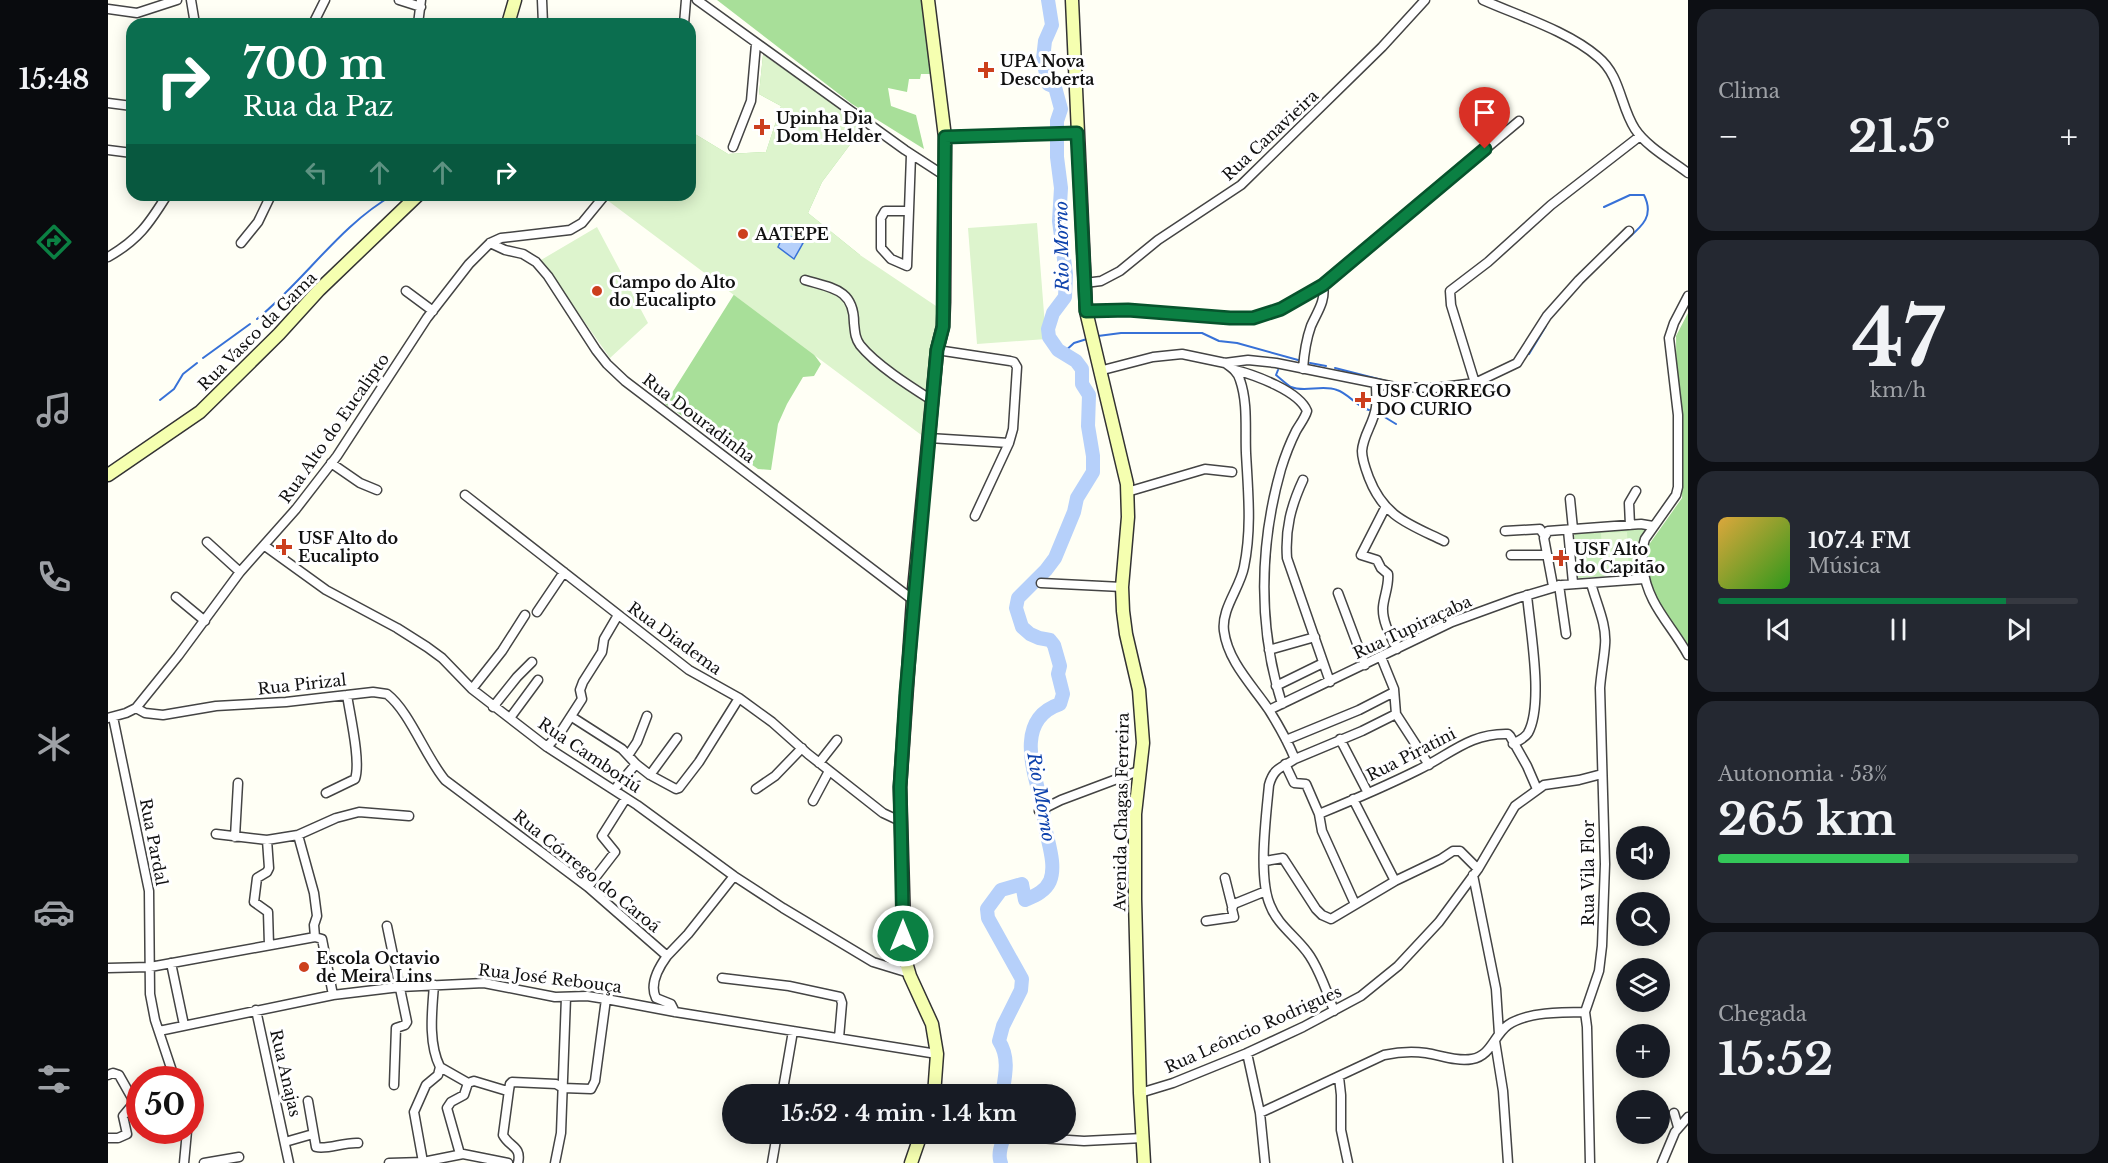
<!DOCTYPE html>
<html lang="pt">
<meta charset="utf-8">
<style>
:root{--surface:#171b24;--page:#242831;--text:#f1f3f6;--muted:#9ea1a6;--line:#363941;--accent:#0b8043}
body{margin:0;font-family:"Libre Baskerville",serif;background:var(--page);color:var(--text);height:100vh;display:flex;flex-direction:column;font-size:22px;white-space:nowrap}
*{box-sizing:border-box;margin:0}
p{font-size:20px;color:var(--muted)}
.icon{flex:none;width:33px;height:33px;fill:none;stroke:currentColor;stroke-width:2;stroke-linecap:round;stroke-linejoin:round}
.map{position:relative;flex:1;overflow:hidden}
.details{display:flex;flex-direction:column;gap:9px;padding:9px;background:#0d0f14;width:420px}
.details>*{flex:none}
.top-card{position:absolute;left:18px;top:18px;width:570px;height:183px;border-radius:18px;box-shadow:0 3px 15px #0003;background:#0b6e4f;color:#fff;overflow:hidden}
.fabs{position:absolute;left:1508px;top:826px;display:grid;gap:12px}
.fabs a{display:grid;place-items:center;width:54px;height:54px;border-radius:50%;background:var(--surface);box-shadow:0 3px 15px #0003;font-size:30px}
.speed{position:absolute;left:18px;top:1066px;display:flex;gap:12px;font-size:30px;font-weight:700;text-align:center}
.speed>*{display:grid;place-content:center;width:78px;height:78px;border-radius:50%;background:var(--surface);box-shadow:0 3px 15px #0003;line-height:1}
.speed .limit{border:9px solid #d22;background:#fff;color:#111}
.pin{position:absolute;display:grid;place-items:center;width:51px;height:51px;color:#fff;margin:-62px -26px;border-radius:50% 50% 50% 0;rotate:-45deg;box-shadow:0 0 6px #0007}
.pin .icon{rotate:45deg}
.me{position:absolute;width:66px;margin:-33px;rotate:0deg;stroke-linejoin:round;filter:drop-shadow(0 0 4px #0008)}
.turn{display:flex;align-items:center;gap:21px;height:126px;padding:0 18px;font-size:27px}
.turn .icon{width:78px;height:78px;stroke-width:2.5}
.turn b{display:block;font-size:42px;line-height:51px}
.lanes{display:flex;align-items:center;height:57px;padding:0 18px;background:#0003;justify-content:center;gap:30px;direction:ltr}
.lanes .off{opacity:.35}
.big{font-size:45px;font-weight:700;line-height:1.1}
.details .widget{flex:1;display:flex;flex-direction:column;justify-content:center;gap:9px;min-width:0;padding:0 21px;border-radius:18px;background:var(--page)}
.details .dial{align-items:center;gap:0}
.dial b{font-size:78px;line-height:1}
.song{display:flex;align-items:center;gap:18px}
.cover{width:72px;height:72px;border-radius:9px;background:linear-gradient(135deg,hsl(40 70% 55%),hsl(110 70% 35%))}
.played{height:6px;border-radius:3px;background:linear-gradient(90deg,var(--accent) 80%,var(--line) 80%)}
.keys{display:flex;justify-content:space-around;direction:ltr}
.heat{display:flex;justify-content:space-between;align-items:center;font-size:33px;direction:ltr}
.charge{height:9px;border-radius:4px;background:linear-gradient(90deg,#34c759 53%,var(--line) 0)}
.trip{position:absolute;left:614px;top:1084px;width:354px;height:60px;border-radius:30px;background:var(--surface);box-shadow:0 3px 15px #0003;font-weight:700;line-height:60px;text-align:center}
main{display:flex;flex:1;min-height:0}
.tab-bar{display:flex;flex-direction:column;width:108px;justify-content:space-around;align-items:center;background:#090b0e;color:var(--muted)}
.tab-bar .icon{width:42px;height:42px}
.tab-bar .current{color:var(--accent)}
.tab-bar b{font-size:27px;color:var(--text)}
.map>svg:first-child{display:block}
.green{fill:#c9edbb}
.forest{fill:#a8df99}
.pitch{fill:#ddf4cd}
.water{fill:#b6d0fa;stroke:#3771d7;stroke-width:1.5}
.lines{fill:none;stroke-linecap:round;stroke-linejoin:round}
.stream{stroke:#3771d7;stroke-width:2}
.river{stroke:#b6d0fa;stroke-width:14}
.street-casing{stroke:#444;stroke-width:11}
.secondary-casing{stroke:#333;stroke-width:15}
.street{stroke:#fff;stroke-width:8}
.secondary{stroke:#f5ffb0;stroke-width:12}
.route-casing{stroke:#07532c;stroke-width:15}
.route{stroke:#0b8043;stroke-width:10}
.poi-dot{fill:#cc3f1e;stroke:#fff;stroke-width:2}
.labels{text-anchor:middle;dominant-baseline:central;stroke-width:6;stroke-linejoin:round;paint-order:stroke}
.poi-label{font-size:16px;font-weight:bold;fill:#111;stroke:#fff;text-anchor:start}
.street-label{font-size:16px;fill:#111;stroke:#fff}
.water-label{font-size:18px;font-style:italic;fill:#0f43ad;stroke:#fff}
</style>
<main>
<nav class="tab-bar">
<b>15:48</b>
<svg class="icon current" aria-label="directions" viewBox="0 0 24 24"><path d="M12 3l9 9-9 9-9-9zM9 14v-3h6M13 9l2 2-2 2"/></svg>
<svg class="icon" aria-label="music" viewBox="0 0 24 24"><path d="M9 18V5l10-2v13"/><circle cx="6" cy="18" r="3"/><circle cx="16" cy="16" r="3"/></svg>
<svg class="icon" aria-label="phone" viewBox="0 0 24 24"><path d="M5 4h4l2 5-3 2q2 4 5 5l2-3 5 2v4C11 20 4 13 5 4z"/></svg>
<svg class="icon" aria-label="climate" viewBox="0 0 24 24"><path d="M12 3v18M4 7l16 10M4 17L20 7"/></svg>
<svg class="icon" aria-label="car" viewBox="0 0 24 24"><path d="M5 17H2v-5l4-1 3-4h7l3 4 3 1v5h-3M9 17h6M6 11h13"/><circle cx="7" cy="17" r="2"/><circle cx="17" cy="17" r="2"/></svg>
<svg class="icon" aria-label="filters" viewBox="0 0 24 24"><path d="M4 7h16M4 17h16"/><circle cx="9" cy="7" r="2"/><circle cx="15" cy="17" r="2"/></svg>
</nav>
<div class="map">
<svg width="1580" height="1163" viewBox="0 0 1580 1163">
<rect width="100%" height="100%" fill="#fffff5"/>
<path class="green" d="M1536 527 1540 530 1528 547 1526 575 1470 578 1466 532Z"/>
<path class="forest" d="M609 0H816L826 74H813L812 79H801L799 92 780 88 783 106 808 115 816 149 744 104Z
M655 55 756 126 714 182 700 213 752 255 702 349 713 364 706 376 695 377 679 404 670 424 663 470 650 469 557 404 630 288 582 195V131L620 154 658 152 673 106 651 94Z
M1580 313V651L1537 590 1535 553 1574 498 1569 421 1568 336Z"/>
<path class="pitch" d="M655 55 756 126 714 182 700 213 752 255 831 308 816 437 499 200 502 195H582V131L620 154 658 152 673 106 651 94Z
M929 223 938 339 869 344 860 228Z
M489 227 540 323 502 358 433 260Z
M1519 532 1521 572 1495 573 1493 533Z"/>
<path class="water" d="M676 233 695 243 686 259 670 247Z"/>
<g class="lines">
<path class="stream" d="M1496 207 1522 195H1536C1547 217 1533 227 1517 241
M149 319C197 280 232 225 285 195
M990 336 1013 333H1094L1111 341 1129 343 1190 360
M955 353 966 343 979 339
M1421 354 1438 326
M95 358 142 324
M1202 363 1218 366
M1227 368 1286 383
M1170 370 1168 375C1173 379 1178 384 1183 387 1197 393 1214 384 1229 390 1241 394 1248 406 1261 410
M52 400 66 389 75 374 89 363
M1270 413 1288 424"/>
<path class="river" d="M894 1095C897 1077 902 1058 891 1041L895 1026 913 990 914 979 880 918 879 909 893 890 914 884 917 900C926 896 937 892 942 881 948 866 941 846 938 831 936 822 936 813 934 804 925 770 907 719 952 704L955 694 950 674 952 666 946 645 942 640 931 638 922 634 914 627 908 608 910 598 938 570 947 558 966 512 969 498 985 472V456L980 426 981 395 974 384V369L968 361 950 350 941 337 940 329 945 313 957 297 958 274 951 221 953 188 949 157V121L953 109 947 87 940 84 935 59 937 41 944 25 940 0
M893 1163C889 1154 894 1143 897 1134"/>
<g class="street-casing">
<path id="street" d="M83 0 87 24
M291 0 313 7
M434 0 435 24
M589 0 797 150 837 176
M1375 0C1411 16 1460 31 1490 57 1513 76 1512 106 1527 129 1539 147 1563 160 1580 173
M0 9 29 13 69 0
M205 24 217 0
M310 24 313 0
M576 24 578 0
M0 103 24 106
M837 137 969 133
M625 147 643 101 648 44
M0 150 24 153
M800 211H777L773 218V248L783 259 799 266 803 155
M133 243 150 222 163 195
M382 243 397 250 415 254 428 262 440 276 488 350 499 364 517 381 805 600
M0 257C30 240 41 224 59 195
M697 280C724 288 746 289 746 323 747 332 747 338 752 345 768 365 803 387 825 401
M977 283 993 281 1012 271 1050 240 1133 185 1274 47 1317 0
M298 291 325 311
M1580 296 1566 323 1561 338 1570 415V487L1568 495 1537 539C1534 548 1534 557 1535 567 1539 604 1563 624 1580 655
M978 311 1020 310 1122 318H1145L1173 309 1215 285 1411 121
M829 350 902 361 906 362 909 367 905 429 901 443 867 516
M1117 363C1124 368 1130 372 1132 380 1140 403 1137 429 1138 453 1140 491 1144 528 1136 567 1132 588 1113 609 1116 631 1120 662 1145 686 1161 710 1171 726 1180 742 1187 759 1174 768 1166 767 1161 785 1158 817 1150 877 1162 905 1169 924 1187 936 1199 952 1210 966 1220 994 1226 1011
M1195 369C1196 354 1198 340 1203 326 1209 312 1218 301 1215 285
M1127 370C1147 375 1191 391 1199 411 1197 418 1192 424 1188 431 1182 443 1177 456 1173 469 1151 546 1150 628 1174 704
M991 371 1045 357 1074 354 1117 363 1140 360 1168 363 1287 387 1327 388 1367 383 1409 363 1439 316 1471 280 1521 231
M1367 383 1343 305 1342 291 1380 262 1443 205 1532 136
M1268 384C1268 392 1269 400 1268 407 1266 423 1255 435 1254 451 1254 460 1258 470 1261 478 1276 517 1301 524 1336 541
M821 438 901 443
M223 463 252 483 269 490
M1195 480C1183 506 1177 529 1179 558L1222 682
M1019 492 1097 469 1124 472
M357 495 581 670 631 698 664 722 700 754 775 813 792 821
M1462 499 1465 529
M1277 508 1253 555 1269 560 1273 568 1280 574C1281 586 1276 596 1275 607 1274 622 1283 637 1289 649
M1522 525 1521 503 1528 491
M1460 530 1465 583
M1397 531 1432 529 1436 535
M99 542 132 572
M157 546 218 590 289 628 319 647 334 658 364 689 439 747 529 805 626 876 675 908 765 962 801 973
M1403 555H1438
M933 583 1014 587
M1451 585 1458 634
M1445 586 1436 538 1440 531 1533 524 1545 526
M1230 593 1257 665
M68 597 97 621
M429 612 456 572
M1161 650 1207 637
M1273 657 1286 689 1288 714 1321 765
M1168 686 1215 663
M364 689 394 651 417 615
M385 707 409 677 424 662
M28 708 37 713 55 715 108 706 178 702 265 692 279 694C302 712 317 756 337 780L480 887 559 956C551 967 541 984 548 998L563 1004 567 1012
M1161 710 1344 622 1410 598 1454 585 1536 579
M5 717 41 891 42 994 47 1020 67 1080
M464 717 514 749 528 764 542 775 568 789 571 788 591 762 631 698
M0 718 18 713 28 708 70 656 132 572 188 509 229 456 319 318 361 264 382 243 393 238 462 230 474 223 497 195
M402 718 430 680
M1232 739 1260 793
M1178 740 1251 710 1286 692
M1405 744C1410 741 1417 738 1420 733 1436 704 1422 629 1419 595
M439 747 454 730 474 699 472 690 475 682 494 652 496 639 510 615
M521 754 529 742 539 716
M1187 759 1254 731 1288 714
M711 763 729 740
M1177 764 1186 783 1198 784 1211 814 1214 831 1247 904
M542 775 569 738
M648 789 667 776 694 748
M506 790 528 764
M218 793 247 779C253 762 242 715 239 695
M1245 799 1287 881
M705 801 721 771
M931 811 953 800 1033 770
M1211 814C1245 800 1278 786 1310 770 1343 754 1362 733 1400 734L1402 736 1419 766 1429 789
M108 834 159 840 190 835 228 818 251 812 301 816
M190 835 206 893 209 916 206 925 207 937 214 939 225 995
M127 837 130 783
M159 840 161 868 159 872 149 878 146 902 160 912 161 945
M1157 861 1175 858 1208 909 1214 915 1223 919 1287 881 1333 859 1345 851H1352L1370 869
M1365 875 1388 989 1391 1034
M1117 878 1124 906
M480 887 507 852 494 836 518 798
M1098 921 1126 917 1124 909 1126 904 1158 891
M279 926 299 1022 297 1025 288 1028 286 1085
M559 956 580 934 626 876
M63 963 76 1025
M0 968 42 967 207 937
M614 978 681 986 732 997 734 1003 731 1038
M326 985C324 1011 320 1043 332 1067
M148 1010 181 1163
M51 1031 225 995 292 987 376 983 447 997 479 996 498 999 567 1012 829 1054
M1387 1041 1395 1091 1400 1163
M1139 1053 1152 1113 1157 1163
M332 1067 360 1083 366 1081 396 1090H401L402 1084 404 1082 448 1084 455 1088 483 1089 487 1081 498 999
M0 1075 5 1073 11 1075 24 1098 25 1104 15 1116 19 1134 10 1138H0
M1231 1077 1233 1095V1130L1240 1163
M401 1090 395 1135C401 1147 414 1146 410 1163
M1032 1093 1065 1083 1139 1053 1195 1027 1253 996 1290 966 1331 922 1370 869 1407 806 1436 785 1471 780 1494 774
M674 1095 685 1031
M200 1101 208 1147C219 1150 236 1142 250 1143
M1152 1113 1276 1055C1290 1052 1304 1051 1318 1053 1332 1055 1349 1062 1364 1059 1383 1056 1386 1035 1400 1025 1418 1012 1455 1012 1477 1012
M1566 1113 1570 1127
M901 1136 976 1141 1035 1138
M177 1142 205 1134
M352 1154 339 1108 343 1102 356 1095 360 1083
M315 1162 306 1112 318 1085 330 1075 332 1067
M76 1163 79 1131
M96 1163 131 1157
M281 1163 315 1162 355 1154 400 1163
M447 1163 453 1133 458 997
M664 1163 669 1134
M1482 1163 1479 1027 1477 1012 1491 971 1494 946 1497 864 1492 688C1493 673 1496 659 1497 645 1499 624 1488 603 1483 583
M1554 1163 1567 1132 1580 1117"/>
</g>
<g class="secondary-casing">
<path id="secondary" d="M820 0 837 137 836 302 835 326 829 350 805 600 792 787 797 959 802 976 824 1024 829 1054 826 1095
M964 0 978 311 1019 484 1020 517 1014 587 1015 611 1018 634 1031 690 1035 743 1027 814V899L1032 1093 1036 1163
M400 24 407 0
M0 475 92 412 171 334 211 290 310 195
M803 1163 813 1134"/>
</g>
<use href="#street" class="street"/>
<use href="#secondary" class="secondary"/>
</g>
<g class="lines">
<g class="route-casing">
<path id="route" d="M795 936 792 787 798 693 829 350 835 327 837 137 969 133 978 311 1020 310 1122 318H1145L1173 309 1215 285 1377 149"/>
</g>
<use href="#route" class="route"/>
</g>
<g class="poi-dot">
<path d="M875 61h6v6h6v6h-6v6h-6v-6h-6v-6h6z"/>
<path d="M651 118h6v6h6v6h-6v6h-6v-6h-6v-6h6z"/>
<circle cx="635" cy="234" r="6"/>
<circle cx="489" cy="291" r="6"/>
<path d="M1252 391h6v6h6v6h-6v6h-6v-6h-6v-6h6z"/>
<path d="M173 538h6v6h6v6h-6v6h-6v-6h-6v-6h6z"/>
<path d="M1450 549h6v6h6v6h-6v6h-6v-6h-6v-6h6z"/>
<circle cx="196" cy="967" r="6"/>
</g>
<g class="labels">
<g class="poi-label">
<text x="892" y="61">UPA Nova<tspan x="892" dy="18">Descoberta</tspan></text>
<text x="668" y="118">Upinha Dia<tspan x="668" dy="18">Dom Helder</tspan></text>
<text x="647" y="234">AATEPE</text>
<text x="501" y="282">Campo do Alto<tspan x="501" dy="18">do Eucalipto</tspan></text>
<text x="1268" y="391">USF CORREGO<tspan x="1268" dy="18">DO CURIO</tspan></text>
<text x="190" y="538">USF Alto do<tspan x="190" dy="18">Eucalipto</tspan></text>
<text x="1466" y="549">USF Alto<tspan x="1466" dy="18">do Capitão</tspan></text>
<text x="208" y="958">Escola Octavio<tspan x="208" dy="18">de Meira Lins</tspan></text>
</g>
<g class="street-label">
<text transform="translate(1162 135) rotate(-43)">Rua Canavieira</text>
<text transform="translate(149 331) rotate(-45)">Rua Vasco da Gama</text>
<text transform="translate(591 418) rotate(37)">Rua Douradinha</text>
<text transform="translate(226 428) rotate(-55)">Rua Alto do Eucalipto</text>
<text transform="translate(1304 627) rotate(-25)">Rua Tupiraçaba</text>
<text transform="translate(567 638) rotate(36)">Rua Diadema</text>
<text transform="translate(194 684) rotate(-6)">Rua Pirizal</text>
<text transform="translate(1303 754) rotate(-27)">Rua Piratini</text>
<text transform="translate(482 755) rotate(34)">Rua Camboriú</text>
<text transform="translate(1013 812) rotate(-89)">Avenida Chagas Ferreira</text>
<text transform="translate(46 842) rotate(79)">Rua Pardal</text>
<text transform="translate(479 871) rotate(39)">Rua Córrego do Caroá</text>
<text transform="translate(1480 873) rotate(-90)">Rua Vila Flor</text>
<text transform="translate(442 978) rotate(7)">Rua José Rebouça</text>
<text transform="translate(1145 1029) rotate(-24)">Rua Leôncio Rodrigues</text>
<text transform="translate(178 1073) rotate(77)">Rua Anajas</text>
</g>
<g class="water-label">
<text transform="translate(954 246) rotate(-91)">Rio Morno</text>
<text transform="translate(933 797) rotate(80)">Rio Morno</text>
</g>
</g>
</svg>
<div class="fabs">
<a><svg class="icon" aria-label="sound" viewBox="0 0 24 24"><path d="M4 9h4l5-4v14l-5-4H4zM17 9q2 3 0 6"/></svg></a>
<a><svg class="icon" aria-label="search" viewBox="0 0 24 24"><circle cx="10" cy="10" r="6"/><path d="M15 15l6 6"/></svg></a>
<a><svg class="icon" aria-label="layers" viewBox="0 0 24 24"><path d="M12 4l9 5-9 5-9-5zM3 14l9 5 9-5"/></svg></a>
<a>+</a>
<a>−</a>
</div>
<div class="speed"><div class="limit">50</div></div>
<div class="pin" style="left:1377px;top:149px;background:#d93025"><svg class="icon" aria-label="arrive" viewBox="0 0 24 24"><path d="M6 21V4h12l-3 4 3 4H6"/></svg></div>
<svg class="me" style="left:795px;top:936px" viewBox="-20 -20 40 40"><circle r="17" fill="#0b8043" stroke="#fff" stroke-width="3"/><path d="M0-11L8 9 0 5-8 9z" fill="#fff"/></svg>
<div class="trip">15:52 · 4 min · 1.4 km</div>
<div class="top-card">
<div class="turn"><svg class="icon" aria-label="right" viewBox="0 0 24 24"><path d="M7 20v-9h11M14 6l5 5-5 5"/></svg><div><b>700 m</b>Rua da Paz</div></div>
<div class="lanes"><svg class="icon off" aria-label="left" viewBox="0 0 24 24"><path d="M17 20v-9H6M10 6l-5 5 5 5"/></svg><svg class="icon off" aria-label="ahead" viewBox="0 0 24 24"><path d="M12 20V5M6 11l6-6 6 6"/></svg><svg class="icon off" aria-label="ahead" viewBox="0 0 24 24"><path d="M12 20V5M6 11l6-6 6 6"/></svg><svg class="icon" aria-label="right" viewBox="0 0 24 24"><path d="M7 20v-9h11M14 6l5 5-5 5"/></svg></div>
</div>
</div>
<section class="details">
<div class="widget"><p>Clima</p>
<div class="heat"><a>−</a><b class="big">21.5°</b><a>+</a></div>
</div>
<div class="widget dial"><b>47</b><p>km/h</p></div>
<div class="widget">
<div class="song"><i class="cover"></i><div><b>107.4 FM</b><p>Música</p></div></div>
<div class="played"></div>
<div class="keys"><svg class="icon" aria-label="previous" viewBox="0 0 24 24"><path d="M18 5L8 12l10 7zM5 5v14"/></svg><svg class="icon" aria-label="pause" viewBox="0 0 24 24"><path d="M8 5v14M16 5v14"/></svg><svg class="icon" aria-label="next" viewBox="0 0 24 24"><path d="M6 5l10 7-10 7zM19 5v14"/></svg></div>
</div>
<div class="widget"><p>Autonomia · 53%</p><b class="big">265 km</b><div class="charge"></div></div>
<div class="widget"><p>Chegada</p><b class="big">15:52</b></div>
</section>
</main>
